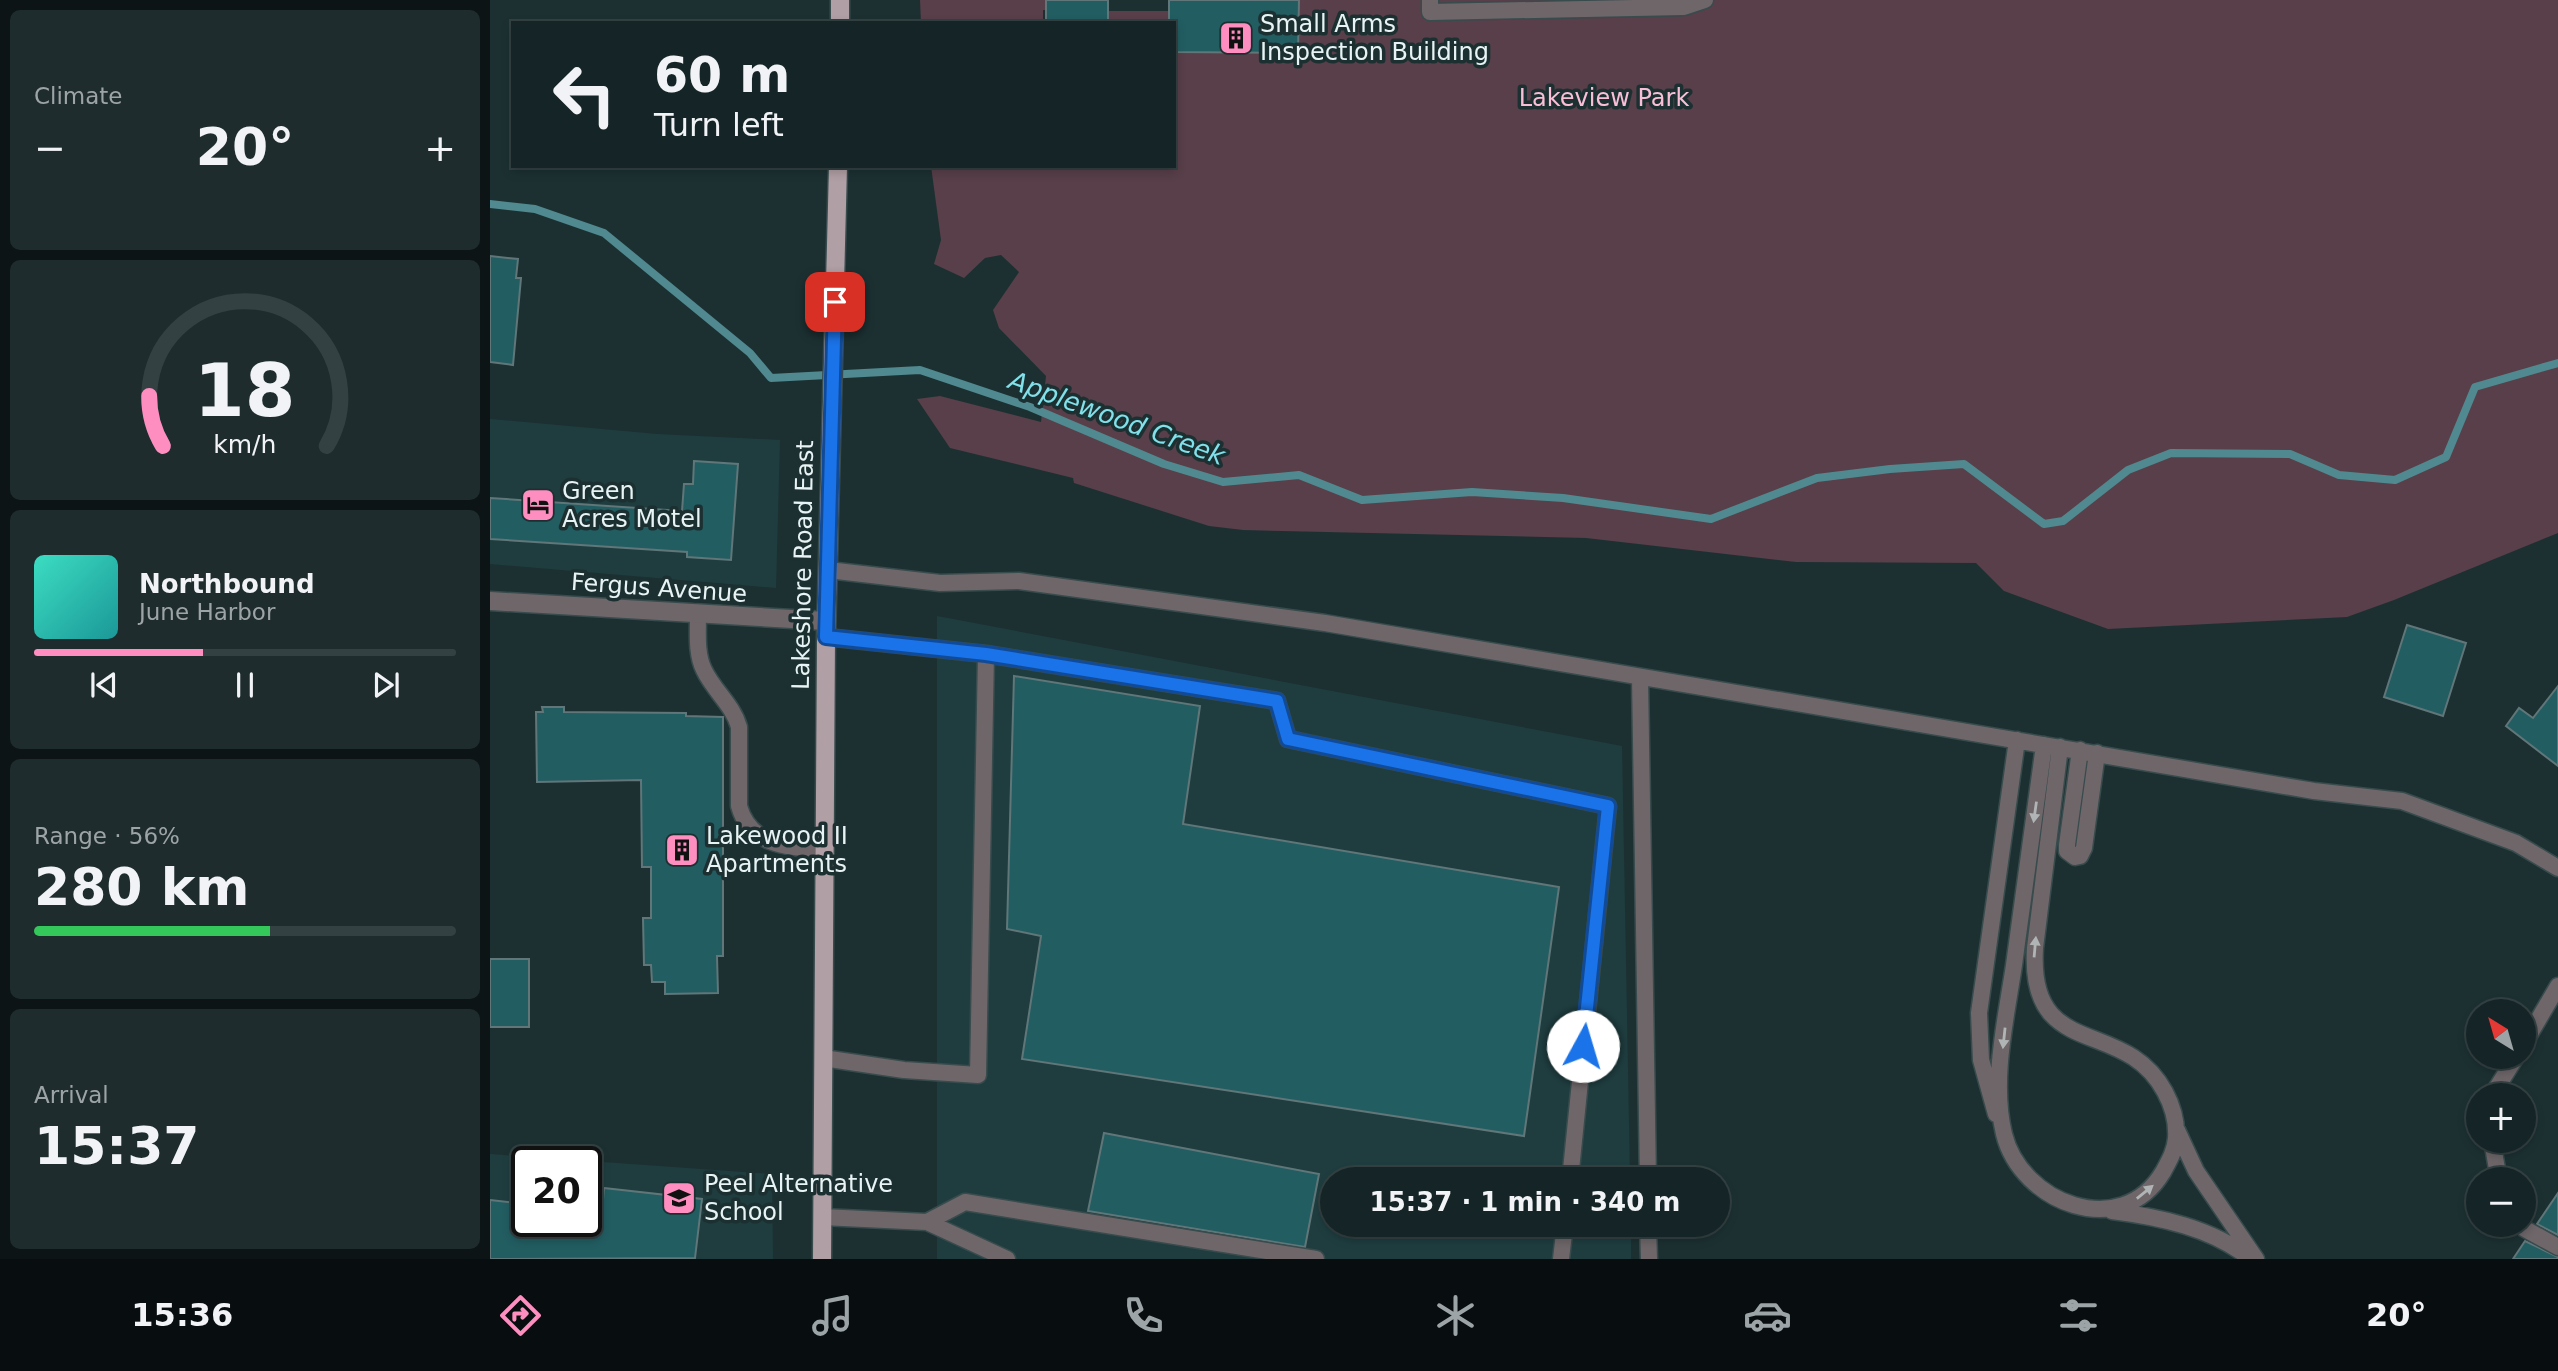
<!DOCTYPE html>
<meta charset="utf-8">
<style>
:root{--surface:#152426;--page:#1e2c2e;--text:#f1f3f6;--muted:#9da4a7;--line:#344143;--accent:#fd8ebf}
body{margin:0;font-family:"DejaVu Sans",sans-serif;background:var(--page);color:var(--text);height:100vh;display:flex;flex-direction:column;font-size:26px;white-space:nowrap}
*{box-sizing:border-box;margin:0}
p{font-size:23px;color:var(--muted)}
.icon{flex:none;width:38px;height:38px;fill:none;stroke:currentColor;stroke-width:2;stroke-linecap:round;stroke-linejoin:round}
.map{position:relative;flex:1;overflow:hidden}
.drawer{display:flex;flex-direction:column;gap:10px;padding:10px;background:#0c1415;width:490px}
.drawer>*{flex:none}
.banner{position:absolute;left:21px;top:21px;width:665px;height:147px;border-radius:0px;box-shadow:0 4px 10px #0003,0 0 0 2px var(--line);background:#152426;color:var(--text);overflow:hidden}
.needle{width:46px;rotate:323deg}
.fabs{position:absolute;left:1976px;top:999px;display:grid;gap:14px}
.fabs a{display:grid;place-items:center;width:70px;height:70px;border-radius:50%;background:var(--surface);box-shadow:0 4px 10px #0003,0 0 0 2px var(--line);font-size:35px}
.speed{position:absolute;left:21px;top:1146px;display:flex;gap:14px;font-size:35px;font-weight:700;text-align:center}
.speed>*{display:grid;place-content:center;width:91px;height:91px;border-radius:50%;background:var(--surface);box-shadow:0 4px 10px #0003,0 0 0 2px var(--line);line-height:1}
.speed .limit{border:4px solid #111;border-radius:10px;background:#fff;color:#111}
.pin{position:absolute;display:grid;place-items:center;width:60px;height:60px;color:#fff;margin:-30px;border-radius:14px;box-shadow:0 4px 10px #0006}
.me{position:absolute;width:77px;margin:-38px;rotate:6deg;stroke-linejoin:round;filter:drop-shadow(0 0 5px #0008)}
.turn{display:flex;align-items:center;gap:24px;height:147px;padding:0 28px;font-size:32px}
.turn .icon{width:91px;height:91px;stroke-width:2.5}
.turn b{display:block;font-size:49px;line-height:60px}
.big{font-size:52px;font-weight:700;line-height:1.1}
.drawer .card{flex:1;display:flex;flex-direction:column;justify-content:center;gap:10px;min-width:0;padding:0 24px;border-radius:10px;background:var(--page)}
.drawer .dial{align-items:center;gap:0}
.dial svg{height:182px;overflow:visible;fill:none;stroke:var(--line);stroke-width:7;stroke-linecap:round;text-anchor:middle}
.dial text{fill:var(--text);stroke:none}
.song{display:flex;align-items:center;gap:21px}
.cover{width:84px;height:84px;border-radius:10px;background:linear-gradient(135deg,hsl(170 70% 55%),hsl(180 70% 35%))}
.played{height:7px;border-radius:4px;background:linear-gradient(90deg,var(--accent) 40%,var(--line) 40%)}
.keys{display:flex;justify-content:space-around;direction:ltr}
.heat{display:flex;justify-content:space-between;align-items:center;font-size:38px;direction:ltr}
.charge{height:10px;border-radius:5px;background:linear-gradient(90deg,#34c759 56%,var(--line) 0)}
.trip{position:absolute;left:830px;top:1167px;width:410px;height:70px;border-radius:35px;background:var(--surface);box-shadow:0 4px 10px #0003,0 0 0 2px var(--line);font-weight:700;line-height:70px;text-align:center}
.tabs{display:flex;height:112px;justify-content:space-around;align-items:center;background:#080e0f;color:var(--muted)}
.tabs .icon{width:49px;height:49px}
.tabs .on{color:var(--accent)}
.tabs b{font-size:32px;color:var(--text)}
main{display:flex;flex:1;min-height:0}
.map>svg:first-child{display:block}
.built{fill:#1f3d3f;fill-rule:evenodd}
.green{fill:#583f49}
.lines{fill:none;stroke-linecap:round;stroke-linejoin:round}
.stream{stroke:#50898f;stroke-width:8}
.building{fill:#225d62;stroke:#607678;stroke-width:2}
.service-casing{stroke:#384b4d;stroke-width:19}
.minor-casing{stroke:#384b4d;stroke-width:21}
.primary-casing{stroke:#384b4d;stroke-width:21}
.service{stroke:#6e6669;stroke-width:16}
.minor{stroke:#6e6669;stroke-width:18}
.primary{stroke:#b09fa5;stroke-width:18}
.oneway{fill:#b1b4b5}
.route-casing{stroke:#114b97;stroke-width:18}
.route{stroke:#1a73e8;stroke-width:12}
.labels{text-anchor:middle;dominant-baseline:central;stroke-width:7;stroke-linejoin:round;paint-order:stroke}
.poi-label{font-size:24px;fill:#e7f3f4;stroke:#1c3032;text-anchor:start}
.park-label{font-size:24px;fill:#f9bfd6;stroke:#1c3032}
.street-label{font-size:24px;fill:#e7f3f4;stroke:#1c3032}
.water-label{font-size:26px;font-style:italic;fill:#81e0e9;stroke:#1c3032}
</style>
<main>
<section class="drawer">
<div class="card"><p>Climate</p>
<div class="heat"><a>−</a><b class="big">20°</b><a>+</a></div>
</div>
<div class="card dial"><svg viewBox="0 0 100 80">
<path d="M14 69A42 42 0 1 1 86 69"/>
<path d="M14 69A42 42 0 0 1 8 47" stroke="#fd8ebf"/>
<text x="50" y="56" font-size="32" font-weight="700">18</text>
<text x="50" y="72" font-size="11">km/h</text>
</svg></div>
<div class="card">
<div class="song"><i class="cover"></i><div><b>Northbound</b><p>June Harbor</p></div></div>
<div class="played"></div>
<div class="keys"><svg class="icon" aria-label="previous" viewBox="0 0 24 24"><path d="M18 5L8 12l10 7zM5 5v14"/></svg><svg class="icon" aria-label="pause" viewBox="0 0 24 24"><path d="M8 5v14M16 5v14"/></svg><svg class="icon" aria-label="next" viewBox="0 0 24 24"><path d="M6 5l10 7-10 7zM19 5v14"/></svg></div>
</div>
<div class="card"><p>Range · 56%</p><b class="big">280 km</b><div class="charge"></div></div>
<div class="card"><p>Arrival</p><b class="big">15:37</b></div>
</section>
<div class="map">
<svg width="2068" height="1259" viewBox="0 0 2068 1259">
<rect width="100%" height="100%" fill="#1c3032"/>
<path class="built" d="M0 419 167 434 290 440 286 588 0 564Z
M447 616 1132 746 1140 1179 842 1180V1225H1141V1259H447Z
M0 1154 282 1174 283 1259H0ZM37 1162H96V1222H37Z"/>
<path class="green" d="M430 0H556V10H553V23H431Z
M809 0H2068V533L1904 600 1857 617 1618 629 1514 591 1486 563 1306 562 1096 538 753 530 719 526 584 483 583 478 460 448 427 399 450 396 551 422 556 376 509 328 503 310 529 272 511 255 495 258 474 278 444 264 451 240 441 166H684V52L808 53Z
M618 11H679V23H618Z"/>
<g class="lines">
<path class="stream" d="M0 204 45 209 114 233 260 353 281 378 430 370 540 407 674 464 733 482 809 475 872 500 982 492 1073 498 1221 519 1327 478 1400 469 1474 464 1554 524 1573 521 1638 470 1681 453 1800 454 1849 475 1905 480 1956 457 1985 387 2068 363"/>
</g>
<path class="building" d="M556 0H618V23H556Z
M679 0H809L808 53 684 52V23H679Z
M0 256 28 259 26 278H31L23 365 0 362Z
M204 461 248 464 241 560 197 557V552L0 539V498L192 511 194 484H203Z
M1917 625 1976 643 1953 716 1894 697Z
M524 676 710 706 693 824 1069 887 1034 1136 532 1059 551 936 517 929Z
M2068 686V766L2016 726 2029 708 2043 718Z
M52 707H74V712L196 713V716L233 717V956H227L228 993 175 994V982H162L161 965H154L153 918H161V867H152L151 780 47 782 46 712H53Z
M0 959H39V1027H0Z
M614 1133 829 1174 815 1247 598 1211Z
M114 1188 212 1199 205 1258 0 1259V1200L37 1204V1222H96V1210L112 1212Z
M2068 1193V1235L2047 1224Z
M2035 1241 2068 1257V1259H2023Z"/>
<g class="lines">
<g class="service-casing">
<path id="service" d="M940 0V12L1194 7 1215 0
M338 570 450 583 529 581 835 623 1824 791 1912 801 2026 843 2068 868
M208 615C208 633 206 654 214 670 224 691 243 705 249 727V806C260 846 298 847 334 850
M496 654 787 701 798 739 1118 806 1080 1180
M1150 678 1158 1180
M1554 745C1544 818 1534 892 1524 965 1516 1019 1501 1080 1514 1134 1531 1203 1631 1242 1673 1172 1679 1161 1685 1151 1686 1138 1687 1122 1682 1105 1675 1092 1634 1015 1538 1063 1545 948L1570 747
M1590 750 1577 845V851L1585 857 1590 856 1594 848 1607 753
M2034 1044 2068 986
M333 1058 414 1070 488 1075 496 654 336 637
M2006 1096V1089L2026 1057
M1506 1114 1491 1060 1489 1013 1527 740
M1687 1130 1706 1171 1766 1259
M2002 1141 2009 1180
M1622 1211C1670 1217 1722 1228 1761 1259
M332 1217 437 1222 517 1259
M437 1222 475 1202 826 1259
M1158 1225 1159 1259
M2032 1225 2035 1229 2068 1247
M1071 1259 1075 1225"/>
</g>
<g class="minor-casing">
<path id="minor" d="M0 601 336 621"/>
</g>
<g class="primary-casing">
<path id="primary" d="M350 0V23
M332 1259 336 637 348 166"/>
</g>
<use href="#service" class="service"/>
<use href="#minor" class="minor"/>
<use href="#primary" class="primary"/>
</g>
<defs><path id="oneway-solid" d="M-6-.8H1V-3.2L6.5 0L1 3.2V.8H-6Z" transform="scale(1.75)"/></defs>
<g class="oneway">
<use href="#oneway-solid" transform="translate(1545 812) rotate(98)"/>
<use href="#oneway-solid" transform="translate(1545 947) rotate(-85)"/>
<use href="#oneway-solid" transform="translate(1514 1038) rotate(96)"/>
<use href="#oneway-solid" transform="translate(1655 1192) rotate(-39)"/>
</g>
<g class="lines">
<g class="route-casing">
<path id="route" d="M345 302 336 637 496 654 787 701 798 739 1118 806 1093 1046"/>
</g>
<use href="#route" class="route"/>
</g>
<defs>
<g id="building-square" transform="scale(1.75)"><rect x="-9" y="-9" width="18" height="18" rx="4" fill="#fd8ebf" stroke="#1c3032"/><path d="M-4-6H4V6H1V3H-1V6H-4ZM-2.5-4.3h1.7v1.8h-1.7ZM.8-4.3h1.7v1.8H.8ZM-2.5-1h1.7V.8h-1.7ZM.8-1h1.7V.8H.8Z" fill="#111"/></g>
<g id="hotel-square" transform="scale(1.75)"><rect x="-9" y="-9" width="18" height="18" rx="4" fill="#fd8ebf" stroke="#1c3032"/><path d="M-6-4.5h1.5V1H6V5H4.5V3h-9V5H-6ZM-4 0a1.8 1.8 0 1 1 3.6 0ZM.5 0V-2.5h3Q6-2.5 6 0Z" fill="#111"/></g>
<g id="school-square" transform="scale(1.75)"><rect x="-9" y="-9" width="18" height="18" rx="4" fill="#fd8ebf" stroke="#1c3032"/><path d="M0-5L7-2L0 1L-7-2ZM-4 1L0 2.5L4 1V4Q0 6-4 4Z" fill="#111"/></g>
</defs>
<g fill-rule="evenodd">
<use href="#building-square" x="746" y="38"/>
<use href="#hotel-square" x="48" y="505"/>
<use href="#building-square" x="192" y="850"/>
<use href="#school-square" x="189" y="1198"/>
</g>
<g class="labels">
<g class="poi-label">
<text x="770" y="24">Small Arms<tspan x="770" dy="28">Inspection Building</tspan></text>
<text x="72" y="491">Green<tspan x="72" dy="28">Acres Motel</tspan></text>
<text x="216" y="836">Lakewood II<tspan x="216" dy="28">Apartments</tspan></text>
<text x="214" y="1184">Peel Alternative<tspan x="214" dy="28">School</tspan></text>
</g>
<g class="park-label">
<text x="1114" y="98">Lakeview Park</text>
</g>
<g class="street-label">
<text transform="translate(313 565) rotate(-89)">Lakeshore Road East</text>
<text transform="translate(169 588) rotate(4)">Fergus Avenue</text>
</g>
<g class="water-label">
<text transform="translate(627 418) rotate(20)">Applewood Creek</text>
</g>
</g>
</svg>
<div class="fabs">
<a><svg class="needle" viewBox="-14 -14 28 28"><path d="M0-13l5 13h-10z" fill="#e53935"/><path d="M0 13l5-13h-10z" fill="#9da4a7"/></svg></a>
<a>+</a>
<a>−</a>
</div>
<div class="speed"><div class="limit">20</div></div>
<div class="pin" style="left:345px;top:302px;background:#d93025"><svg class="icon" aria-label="arrive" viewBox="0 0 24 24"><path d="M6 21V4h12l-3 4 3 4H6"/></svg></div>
<svg class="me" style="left:1093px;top:1046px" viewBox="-20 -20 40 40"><circle r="19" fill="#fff"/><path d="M0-13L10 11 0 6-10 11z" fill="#1a73e8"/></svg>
<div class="trip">15:37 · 1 min · 340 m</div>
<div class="banner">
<div class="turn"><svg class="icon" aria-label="left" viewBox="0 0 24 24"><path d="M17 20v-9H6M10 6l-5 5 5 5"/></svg><div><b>60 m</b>Turn left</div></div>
</div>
</div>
</main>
<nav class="tabs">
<b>15:36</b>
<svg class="icon on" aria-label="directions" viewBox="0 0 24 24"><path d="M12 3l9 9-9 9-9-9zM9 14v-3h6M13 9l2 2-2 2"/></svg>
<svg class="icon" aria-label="music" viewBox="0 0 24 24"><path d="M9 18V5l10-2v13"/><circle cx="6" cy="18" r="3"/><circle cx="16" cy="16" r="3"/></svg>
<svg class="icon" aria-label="phone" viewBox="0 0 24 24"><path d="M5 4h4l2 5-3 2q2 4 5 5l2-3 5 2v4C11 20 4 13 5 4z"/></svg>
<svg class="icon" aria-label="climate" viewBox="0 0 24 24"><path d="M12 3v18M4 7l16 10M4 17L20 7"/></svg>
<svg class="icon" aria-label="car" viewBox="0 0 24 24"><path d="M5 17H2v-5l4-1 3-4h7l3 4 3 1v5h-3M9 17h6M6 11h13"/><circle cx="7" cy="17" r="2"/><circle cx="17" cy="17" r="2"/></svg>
<svg class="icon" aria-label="filters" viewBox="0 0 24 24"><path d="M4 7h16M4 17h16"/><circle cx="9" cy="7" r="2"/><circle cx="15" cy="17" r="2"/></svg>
<b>20°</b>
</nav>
